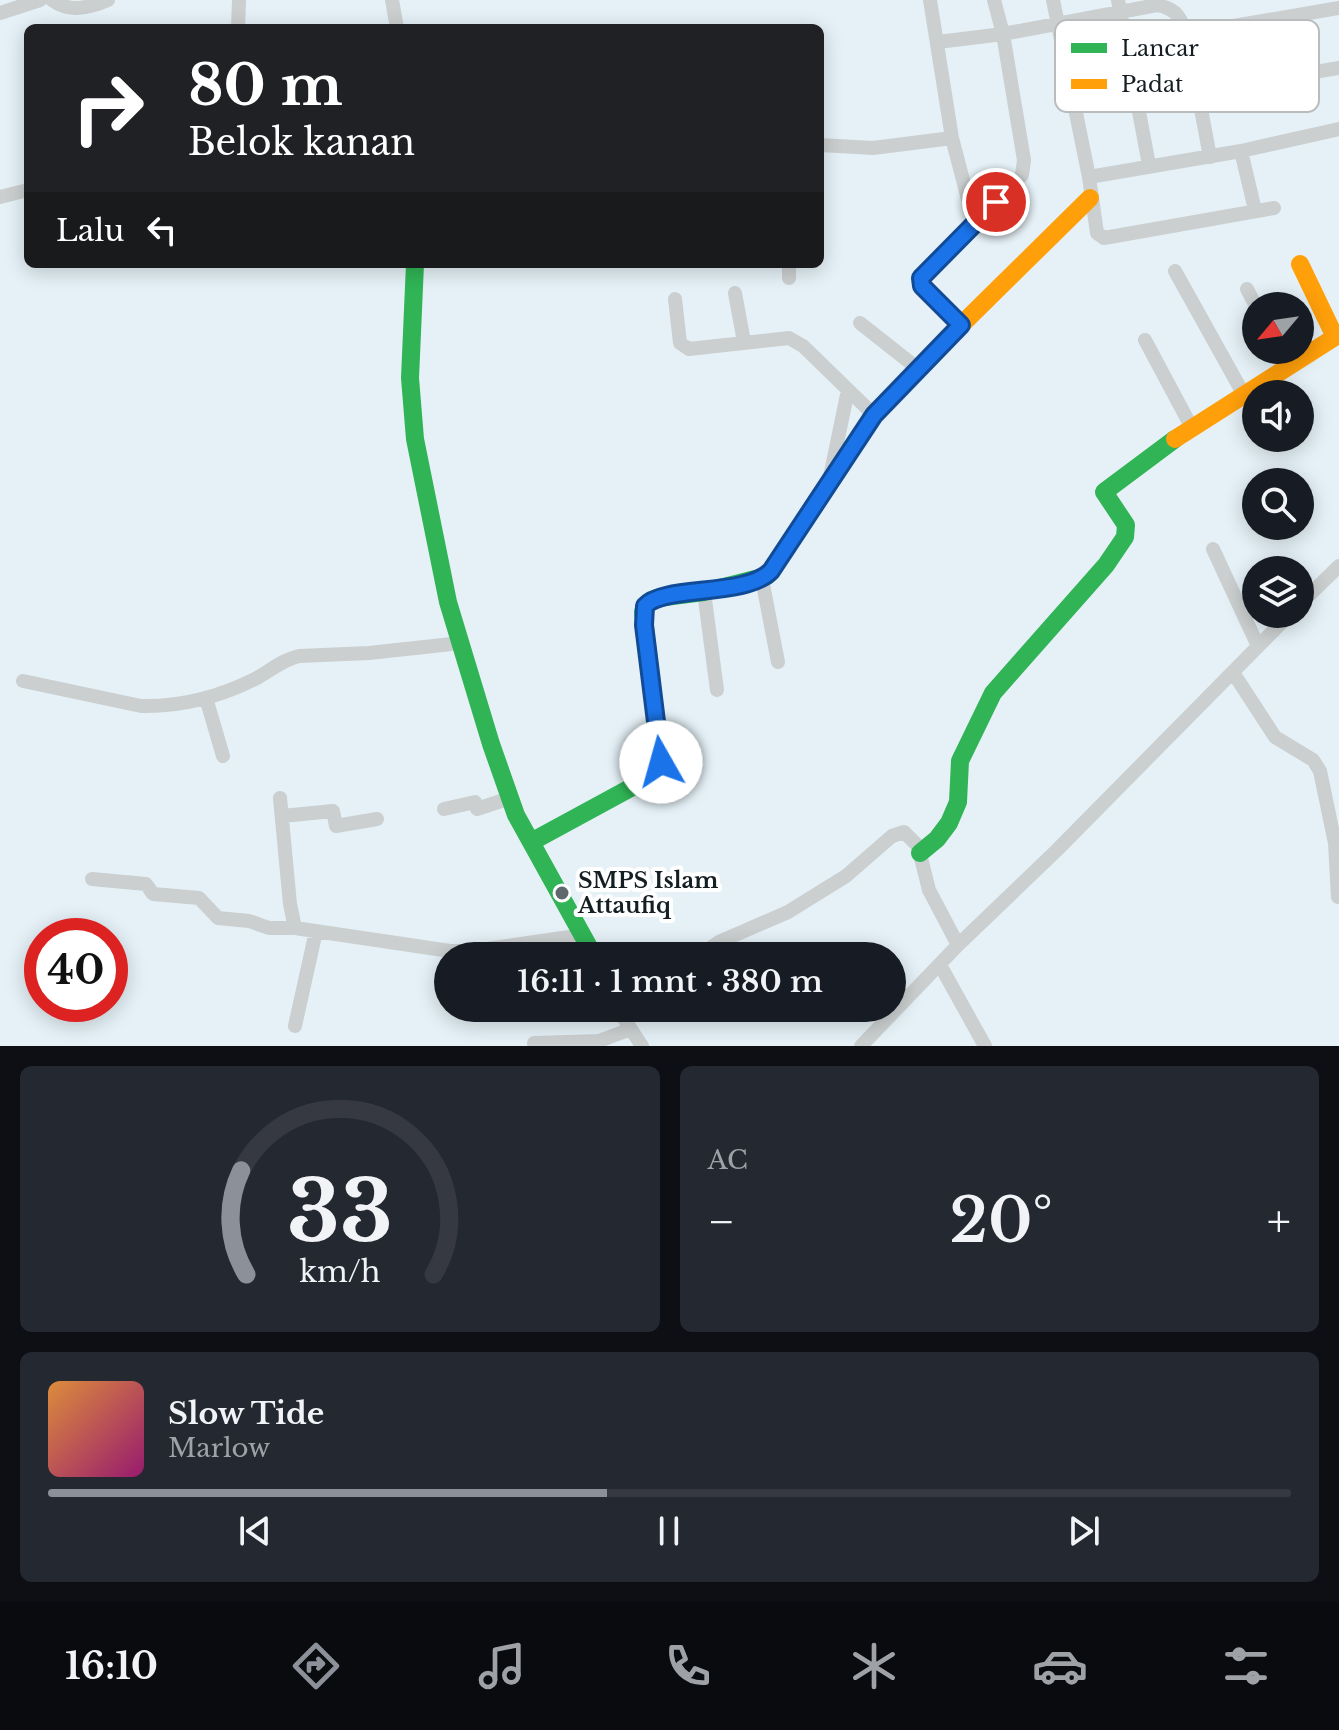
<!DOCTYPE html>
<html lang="id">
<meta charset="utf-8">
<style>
:root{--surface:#171b24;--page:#242831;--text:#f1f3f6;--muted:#9ea1a6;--line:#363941;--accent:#8c9099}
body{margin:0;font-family:"Libre Baskerville",serif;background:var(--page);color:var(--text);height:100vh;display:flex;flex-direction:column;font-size:30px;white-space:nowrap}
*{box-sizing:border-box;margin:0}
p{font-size:26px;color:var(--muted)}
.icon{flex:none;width:44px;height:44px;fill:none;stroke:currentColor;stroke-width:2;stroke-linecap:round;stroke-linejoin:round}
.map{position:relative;height:1046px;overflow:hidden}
.drawer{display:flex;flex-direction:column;gap:20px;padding:20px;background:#0d0f14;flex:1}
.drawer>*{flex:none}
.guide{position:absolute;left:24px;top:24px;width:800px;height:244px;border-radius:12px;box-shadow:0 4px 20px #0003;background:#202124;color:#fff;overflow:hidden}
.needle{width:52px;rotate:241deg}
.tools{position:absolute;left:1242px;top:292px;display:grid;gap:16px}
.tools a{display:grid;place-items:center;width:72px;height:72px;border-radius:50%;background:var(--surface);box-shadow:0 4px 20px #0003;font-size:40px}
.speed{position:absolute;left:24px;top:918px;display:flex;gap:16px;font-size:40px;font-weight:700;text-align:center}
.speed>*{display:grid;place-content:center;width:104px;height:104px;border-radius:50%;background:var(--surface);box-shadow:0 4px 20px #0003;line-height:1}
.speed .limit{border:12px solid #d22;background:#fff;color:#111}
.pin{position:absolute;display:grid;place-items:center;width:68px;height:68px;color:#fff;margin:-34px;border:4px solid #fff;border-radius:50%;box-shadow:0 2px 8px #0007}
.me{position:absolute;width:88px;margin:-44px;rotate:353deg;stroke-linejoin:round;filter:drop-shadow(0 0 6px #0008)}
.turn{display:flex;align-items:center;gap:28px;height:168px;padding:0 32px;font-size:36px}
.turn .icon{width:104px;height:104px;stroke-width:2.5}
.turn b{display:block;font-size:56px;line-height:68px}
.then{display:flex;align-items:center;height:76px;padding:0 32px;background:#0003;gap:16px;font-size:30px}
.big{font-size:60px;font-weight:600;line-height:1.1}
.drawer .card{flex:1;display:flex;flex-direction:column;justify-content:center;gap:12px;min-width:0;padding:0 28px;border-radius:12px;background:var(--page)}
.drawer .dial{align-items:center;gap:0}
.dial svg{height:208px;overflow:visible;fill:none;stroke:var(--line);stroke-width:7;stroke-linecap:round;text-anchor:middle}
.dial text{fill:var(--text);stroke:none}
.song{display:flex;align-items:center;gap:24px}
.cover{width:96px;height:96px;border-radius:12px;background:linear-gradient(135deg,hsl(30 70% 55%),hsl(320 70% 35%))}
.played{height:8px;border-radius:4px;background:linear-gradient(90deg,var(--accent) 45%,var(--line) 45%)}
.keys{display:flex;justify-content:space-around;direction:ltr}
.heat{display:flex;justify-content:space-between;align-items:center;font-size:44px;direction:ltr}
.drawer .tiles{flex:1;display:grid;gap:20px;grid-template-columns:1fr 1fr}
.card:last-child{grid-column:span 2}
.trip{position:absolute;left:434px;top:942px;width:472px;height:80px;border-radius:40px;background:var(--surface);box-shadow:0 4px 20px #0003;font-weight:600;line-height:80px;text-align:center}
.tabs{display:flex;height:128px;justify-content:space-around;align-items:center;background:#090b0e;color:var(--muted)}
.tabs .icon{width:56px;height:56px}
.tabs .selected{color:var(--accent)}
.tabs b{font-size:36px;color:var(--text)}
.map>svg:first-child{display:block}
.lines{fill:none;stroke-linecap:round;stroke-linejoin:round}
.street{stroke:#cbcfd0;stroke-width:14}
.fast{stroke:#30b455;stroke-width:18}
.slow{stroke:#ff9f0a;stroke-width:18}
.route-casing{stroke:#114b97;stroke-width:20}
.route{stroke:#1a73e8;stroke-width:14}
.poi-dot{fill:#5e686d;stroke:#fff;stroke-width:3}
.labels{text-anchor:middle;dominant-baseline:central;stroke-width:8;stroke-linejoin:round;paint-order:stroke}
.poi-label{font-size:22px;font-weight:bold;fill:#151f23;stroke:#fff;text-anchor:start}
.key{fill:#fff;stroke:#b9bcbd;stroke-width:2}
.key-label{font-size:22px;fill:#151f23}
</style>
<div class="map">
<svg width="1339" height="1046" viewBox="0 0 1339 1046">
<rect width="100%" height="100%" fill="#e5f1f7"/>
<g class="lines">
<path class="street" d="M52 0C69 13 89 8 108 0
M392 0 397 28
M930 0 952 138 974 222
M1053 0 1089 177 1241 151 1339 129
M1118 0 1149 165
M0 13 40 0
M238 28 239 0
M1187 34 1339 8
M938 42 1003 34 1157 5C1176 9 1180 16 1187 34L1210 157
M1198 92 1339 68
M820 145 873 148 952 138
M1241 151 1255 210
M1089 177 1097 233 1104 238 1274 208
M0 197 28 190
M1175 271 1244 395
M789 278V264
M1247 289 1256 306
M735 293 744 342
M675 299 680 343 689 349 789 338 803 346 874 415
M860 323 917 368
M961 325 922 286 921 278 1022 175 1024 160 1003 34 994 0
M1145 340 1192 428
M1280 350 1289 366
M830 477 848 390
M1213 549 1258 646
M762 579 778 662
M704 592 717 690
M1300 604 1339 566
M1234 674 1275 737 1313 760 1320 771 1335 843 1338 897
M23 681 141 706C181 707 219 697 255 679 270 671 282 660 299 656L369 653 461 643
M206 698 223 756
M280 798 290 904 295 928
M444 809 475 802 477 809 510 798
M282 816 333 811 336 826 377 819
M92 879 146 884 153 894 199 898 218 918 249 921 269 928H295L450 951H472L583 935
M699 956 719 942 788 912 846 876 892 836 904 832 918 846 929 890 958 945
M940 965 985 1046
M617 1008 642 1046
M295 1026 316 931
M534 1043 599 1041 631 1029
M861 1046 958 945 1057 850 1290 614"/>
<path class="fast" d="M415 264 410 378 415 439 448 602 491 744 516 815 594 956
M531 842 647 779 658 769 660 752 643 612 649 602 657 598 704 592 767 576 874 415 949 337
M920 853 937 839 949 823 958 802 960 761 993 693 1106 565 1125 537 1126 525 1104 492 1175 439"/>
<path class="slow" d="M949 337 1090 198
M1175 439 1335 337 1300 264"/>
</g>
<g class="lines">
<g class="route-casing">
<path id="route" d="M661 762 644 625 645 606C663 585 746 597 771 571L874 415 961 325 922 286 921 278 996 202"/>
</g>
<use href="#route" class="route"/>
</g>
<circle class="poi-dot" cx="562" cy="893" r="8"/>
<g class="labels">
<g class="poi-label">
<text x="578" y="880">SMPS Islam<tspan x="578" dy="25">Attaufiq</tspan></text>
</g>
</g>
<rect x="1055" y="20" width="264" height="92" rx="12" class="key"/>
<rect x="1071" y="43" width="36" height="10" fill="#30b455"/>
<rect x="1071" y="79" width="36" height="10" fill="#ff9f0a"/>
<g class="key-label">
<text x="1121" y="56">Lancar</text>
<text x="1121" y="92">Padat</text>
</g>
</svg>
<div class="tools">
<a><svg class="needle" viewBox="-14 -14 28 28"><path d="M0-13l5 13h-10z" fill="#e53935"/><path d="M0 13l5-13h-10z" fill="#9ea1a6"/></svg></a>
<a><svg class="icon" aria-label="sound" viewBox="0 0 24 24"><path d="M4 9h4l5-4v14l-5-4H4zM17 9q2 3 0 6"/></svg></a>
<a><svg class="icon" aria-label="search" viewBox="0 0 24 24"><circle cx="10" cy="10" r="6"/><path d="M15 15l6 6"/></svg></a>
<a><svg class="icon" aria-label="layers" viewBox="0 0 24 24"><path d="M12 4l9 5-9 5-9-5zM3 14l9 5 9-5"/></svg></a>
</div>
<div class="speed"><div class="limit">40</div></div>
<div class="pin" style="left:996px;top:202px;background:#d93025"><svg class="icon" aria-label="arrive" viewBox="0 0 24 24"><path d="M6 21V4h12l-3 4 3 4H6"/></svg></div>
<svg class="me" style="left:661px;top:762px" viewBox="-20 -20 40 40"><circle r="19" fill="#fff"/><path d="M0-13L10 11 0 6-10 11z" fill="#1a73e8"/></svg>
<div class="trip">16:11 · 1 mnt · 380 m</div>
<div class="guide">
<div class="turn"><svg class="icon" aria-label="right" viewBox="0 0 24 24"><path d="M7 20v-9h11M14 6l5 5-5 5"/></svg><div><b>80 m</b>Belok kanan</div></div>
<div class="then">Lalu<svg class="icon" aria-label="left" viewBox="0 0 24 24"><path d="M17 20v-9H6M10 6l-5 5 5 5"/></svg></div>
</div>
</div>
<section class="drawer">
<div class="tiles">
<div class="card dial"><svg viewBox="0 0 100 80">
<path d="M14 69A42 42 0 1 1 86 69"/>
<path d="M14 69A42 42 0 0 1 12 29" stroke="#8c9099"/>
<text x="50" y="56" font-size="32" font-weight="700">33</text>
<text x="50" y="72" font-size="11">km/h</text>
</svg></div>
<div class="card"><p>AC</p>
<div class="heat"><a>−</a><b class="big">20°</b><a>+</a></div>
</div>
<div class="card">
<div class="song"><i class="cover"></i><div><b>Slow Tide</b><p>Marlow</p></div></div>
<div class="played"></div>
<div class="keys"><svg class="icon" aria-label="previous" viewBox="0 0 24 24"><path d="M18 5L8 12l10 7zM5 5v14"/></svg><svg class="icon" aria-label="pause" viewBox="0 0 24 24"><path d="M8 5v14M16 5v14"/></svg><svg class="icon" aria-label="next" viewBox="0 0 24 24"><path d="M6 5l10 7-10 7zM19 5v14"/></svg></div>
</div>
</div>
</section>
<nav class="tabs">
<b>16:10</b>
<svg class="icon selected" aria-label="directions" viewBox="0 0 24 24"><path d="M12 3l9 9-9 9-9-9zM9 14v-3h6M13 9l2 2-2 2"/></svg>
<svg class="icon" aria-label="music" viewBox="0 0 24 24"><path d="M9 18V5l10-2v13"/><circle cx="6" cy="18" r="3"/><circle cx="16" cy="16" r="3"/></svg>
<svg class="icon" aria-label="phone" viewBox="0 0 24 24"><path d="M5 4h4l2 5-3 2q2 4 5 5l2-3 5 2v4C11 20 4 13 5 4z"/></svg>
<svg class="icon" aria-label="climate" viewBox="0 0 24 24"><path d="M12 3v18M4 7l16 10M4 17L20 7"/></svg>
<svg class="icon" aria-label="car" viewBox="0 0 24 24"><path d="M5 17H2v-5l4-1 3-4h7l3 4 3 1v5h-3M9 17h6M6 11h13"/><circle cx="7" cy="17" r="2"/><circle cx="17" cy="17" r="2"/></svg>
<svg class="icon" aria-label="filters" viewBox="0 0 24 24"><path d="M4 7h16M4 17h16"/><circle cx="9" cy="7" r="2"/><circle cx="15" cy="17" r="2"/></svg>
</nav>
